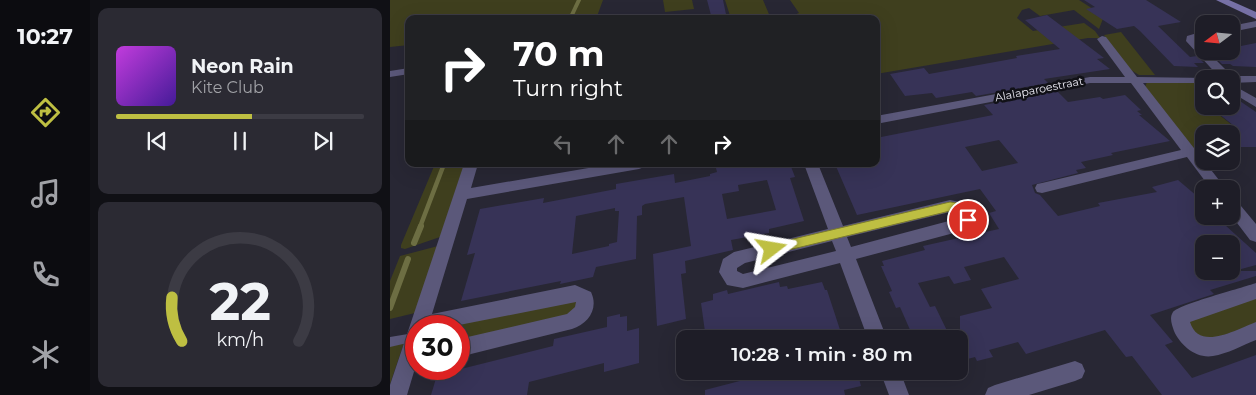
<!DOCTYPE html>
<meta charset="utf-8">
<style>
:root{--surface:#1e1d27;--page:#2b2a33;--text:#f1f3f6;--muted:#a1a2a7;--line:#3c3b44;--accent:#bebf42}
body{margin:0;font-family:Montserrat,sans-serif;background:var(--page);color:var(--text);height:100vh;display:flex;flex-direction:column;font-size:19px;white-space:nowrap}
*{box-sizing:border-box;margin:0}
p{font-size:16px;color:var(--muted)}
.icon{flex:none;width:28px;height:28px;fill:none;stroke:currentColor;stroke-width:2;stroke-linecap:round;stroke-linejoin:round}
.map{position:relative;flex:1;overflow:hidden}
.panel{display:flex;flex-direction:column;gap:8px;padding:8px;background:#101015;width:300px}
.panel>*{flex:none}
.guide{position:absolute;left:15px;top:15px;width:475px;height:152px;border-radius:10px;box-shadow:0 5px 20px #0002,0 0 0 1px var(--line);background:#202124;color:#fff;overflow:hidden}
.needle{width:32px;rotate:254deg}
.buttons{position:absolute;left:805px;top:15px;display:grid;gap:10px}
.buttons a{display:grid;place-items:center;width:45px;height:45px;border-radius:10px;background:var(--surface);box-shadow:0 5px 20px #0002,0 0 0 1px var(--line);font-size:25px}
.speed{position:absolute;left:15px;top:315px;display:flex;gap:10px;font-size:25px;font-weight:700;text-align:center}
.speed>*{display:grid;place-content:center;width:65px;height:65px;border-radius:50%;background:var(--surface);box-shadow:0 5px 20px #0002,0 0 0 1px var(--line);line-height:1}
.speed .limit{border:8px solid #d22;background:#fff;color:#111}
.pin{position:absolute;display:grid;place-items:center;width:42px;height:42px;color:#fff;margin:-21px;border:2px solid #fff;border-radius:50%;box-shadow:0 1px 5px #0007}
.me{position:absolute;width:55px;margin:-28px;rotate:76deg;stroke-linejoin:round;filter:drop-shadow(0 0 4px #0008)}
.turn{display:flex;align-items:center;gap:18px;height:105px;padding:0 25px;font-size:22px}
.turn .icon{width:65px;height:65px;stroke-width:2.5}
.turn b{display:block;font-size:35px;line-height:42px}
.lanes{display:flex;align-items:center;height:48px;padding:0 25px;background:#0003;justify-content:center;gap:25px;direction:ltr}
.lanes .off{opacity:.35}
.panel .widget{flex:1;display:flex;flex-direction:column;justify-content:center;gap:8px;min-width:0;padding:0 18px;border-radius:10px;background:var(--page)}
.panel .dial{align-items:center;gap:0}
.dial svg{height:130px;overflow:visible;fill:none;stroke:var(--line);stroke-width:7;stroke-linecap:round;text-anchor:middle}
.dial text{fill:var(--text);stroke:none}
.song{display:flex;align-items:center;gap:15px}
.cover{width:60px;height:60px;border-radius:8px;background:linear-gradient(135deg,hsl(290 70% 55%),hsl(260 70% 35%))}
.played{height:5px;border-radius:2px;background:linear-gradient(90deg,var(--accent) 55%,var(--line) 55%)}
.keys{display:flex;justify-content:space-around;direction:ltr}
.trip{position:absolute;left:286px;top:330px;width:292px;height:50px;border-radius:10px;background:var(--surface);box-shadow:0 5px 20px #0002,0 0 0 1px var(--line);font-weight:600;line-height:50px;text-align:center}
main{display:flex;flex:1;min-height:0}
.dock{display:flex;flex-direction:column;width:90px;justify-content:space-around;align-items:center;background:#0c0c10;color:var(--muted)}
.dock .icon{width:35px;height:35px}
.dock .active{color:var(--accent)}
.dock b{font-size:22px;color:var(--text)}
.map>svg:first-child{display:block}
.green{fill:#3f3f1e}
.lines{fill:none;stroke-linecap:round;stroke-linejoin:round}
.stream-far2{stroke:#6d6e43;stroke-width:4}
.stream-far1{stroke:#6d6e43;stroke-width:4.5}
.stream{stroke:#6d6e43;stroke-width:6}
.building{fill:#373357;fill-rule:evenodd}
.lane{fill:#5b587a;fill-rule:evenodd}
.street{fill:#5b587a;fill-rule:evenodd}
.secondary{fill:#7771a7;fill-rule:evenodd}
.route{fill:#bebf42;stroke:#7c7c2b}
.labels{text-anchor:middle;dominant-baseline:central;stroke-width:5;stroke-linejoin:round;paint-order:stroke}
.far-street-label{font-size:11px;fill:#ecebf4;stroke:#111117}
</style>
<main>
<nav class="dock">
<b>10:27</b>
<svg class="icon active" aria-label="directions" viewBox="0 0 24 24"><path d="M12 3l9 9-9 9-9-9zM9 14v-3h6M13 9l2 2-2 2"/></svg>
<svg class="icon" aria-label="music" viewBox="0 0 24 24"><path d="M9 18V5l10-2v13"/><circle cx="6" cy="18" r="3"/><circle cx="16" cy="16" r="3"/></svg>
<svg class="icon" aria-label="phone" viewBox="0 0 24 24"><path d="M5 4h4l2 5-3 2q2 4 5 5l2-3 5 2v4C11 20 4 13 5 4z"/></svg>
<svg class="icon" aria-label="climate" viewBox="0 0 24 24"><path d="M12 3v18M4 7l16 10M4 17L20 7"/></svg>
</nav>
<section class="panel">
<div class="widget">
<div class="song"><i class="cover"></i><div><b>Neon Rain</b><p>Kite Club</p></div></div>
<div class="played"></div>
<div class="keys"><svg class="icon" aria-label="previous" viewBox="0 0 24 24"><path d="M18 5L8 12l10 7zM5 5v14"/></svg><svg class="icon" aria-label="pause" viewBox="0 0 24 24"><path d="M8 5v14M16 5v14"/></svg><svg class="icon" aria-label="next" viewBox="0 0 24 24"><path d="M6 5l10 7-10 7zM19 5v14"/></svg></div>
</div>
<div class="widget dial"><svg viewBox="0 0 100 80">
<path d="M14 69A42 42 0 1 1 86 69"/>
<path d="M14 69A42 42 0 0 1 8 42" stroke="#bebf42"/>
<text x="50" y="56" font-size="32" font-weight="700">22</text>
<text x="50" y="72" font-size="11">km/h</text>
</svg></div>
</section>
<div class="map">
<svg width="866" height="395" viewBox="0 0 866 395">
<rect width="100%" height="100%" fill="#282734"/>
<path class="green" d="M0 0H213L206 19H19V45L0 47Z
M273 0H302L304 9 275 12Z
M335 0H373L381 19H341Z
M400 0H689L714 16 709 29 684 10 650 16 639 8 632 10 627 18 643 31 694 23 705 31 710 38H698L486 74V19H394L409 13Z
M731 32 765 75H749L741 70 714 35Z
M757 82H814V106H818L842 125 818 128 823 134H814V161H841V154L848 162 817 167 755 87Z
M45 164H76L50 237 15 249 11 248V245Z
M48 246 25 313 0 319V281L10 256Z
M866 297V325L828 337 810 338 798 326 800 319Z
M190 299 184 318 69 344V326H56L60 324Z
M14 343 0 384V346Z"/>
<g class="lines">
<path class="stream-far2" d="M180 19 189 0"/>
<path class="stream-far1" d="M837 161 842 167
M30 227 54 164"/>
<path class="stream" d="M24 243 31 226
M0 308 18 259"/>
</g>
<path class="building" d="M317 0H333L337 19H322Z
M694 0H756L791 22 768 26 800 57 807 56 814 63H804L808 67 784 66 750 31 744 26 727 29 696 9 705 7Z
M657 15 714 58 707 59 720 69 654 79 658 83 586 96 582 92 546 98 542 93 515 96 500 74 534 68 539 74 627 58 626 56 670 49 635 20Z
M866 43V67L843 66 840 64H832L821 53 841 51V48Z
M667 91 678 102 710 97 713 99 735 95 751 110 747 111 752 115H749L780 141 721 153 723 155 691 162 696 168 686 170 688 173 642 185 645 193 650 195 668 216 710 206 708 203 767 192 762 187 788 180 814 202V216H825L866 253V265L844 271H866V276L820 290 824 294 760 315 783 342 775 345 802 378 866 355V395H772L742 356 736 357 715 330 636 354 628 342 599 350 603 357 587 361 585 357 570 361V316L602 308 591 289 629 279 614 257 574 267 581 280 564 284 559 276 528 283 540 307 545 306 561 339H524L510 307 506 308 499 292 502 291 491 266H494L492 261 535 250 533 246 609 229 599 213 606 211 590 189 467 215 445 164H486V138L603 115 594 105ZM609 140 628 163 592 171 575 147ZM814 244H841V271H814Z
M841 95 866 112V147H841V129H848L819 106H841Z
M350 164H400L405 177 400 178 414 221 379 229V233L341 240 343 250 295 261 296 273 291 274 296 319 267 326 263 254 301 246 294 197 255 204 252 206V215L247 216 246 259 206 267 203 277 170 284 171 281 71 301 85 253 77 255 90 209 154 198 153 203 226 189V184L284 174 285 183 320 176V174L327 172 326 168ZM377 180 386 210 337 219 332 194 349 191 348 185ZM225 208V211H229L227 242 219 244V246L182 254 186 216Z
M389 282 390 287 397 286 398 289 432 282 435 290H437L453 339H316L311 303 323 300V294L337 290 338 294Z
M230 314V317L237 316V331L249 328V363L214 372V363L139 382 137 395H41L47 375 163 346 164 339 217 327V317Z
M368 371H467L471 386 454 390 455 395H315V390L369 376Z"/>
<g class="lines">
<path class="lane" d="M24 333H26V341L0 347V337Z"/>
<path class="street" d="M866 21V27L841 32V26Z
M814 31V37L806 40 814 48V51H817L842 76H866V82L841 83V79H831L796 41 797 36Z
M712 36 716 37 747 77 818 78 814 79V83H753L836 189H821L797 157 652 193 647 192 645 188 647 184 652 183 791 150 741 83H700L486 124V116L700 77H735L707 39Z
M19 68V74L0 77V71Z
M841 84 866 98V107L841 92Z
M74 164H88L81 188 222 164H256L254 167 249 169 77 199 42 314 185 285 201 292C209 309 198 324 182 329L69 357V339L177 314 185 307 186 302 64 326H26V365L17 395H0V385Z
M414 164H428L453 226 560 200 575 203 581 209 586 220 579 229 466 259 497 339H478L450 263 353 288 337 285 329 272 333 259 344 252 438 229ZM560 212H566L570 218 461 247 457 237ZM442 241 446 251 353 274 347 271V268L355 263Z
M841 198 846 200 866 224V242L860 240 841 215Z
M866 283V299L800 322C809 352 847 329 866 322V340C853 345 837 354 823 356 806 359 790 345 784 331 782 325 779 318 783 312 790 304 852 288 866 283Z
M685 361 692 364 695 371 692 378 685 381 639 395H595L598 388 605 385Z
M490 371H510L519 395H499Z"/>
<path class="secondary" d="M826 0H839L866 12V19Z"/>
</g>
<path class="route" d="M560 202 574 204 580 210 584 220 582 223H574L567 211H560L382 254 378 252 376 249 378 245 382 244Z"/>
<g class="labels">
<g class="far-street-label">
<text transform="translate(649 89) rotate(-11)">Alalaparoestraat</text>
</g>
</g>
</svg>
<div class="buttons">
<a><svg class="needle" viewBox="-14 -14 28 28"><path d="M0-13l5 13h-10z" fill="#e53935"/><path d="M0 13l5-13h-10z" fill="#a1a2a7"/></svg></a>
<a><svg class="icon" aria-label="search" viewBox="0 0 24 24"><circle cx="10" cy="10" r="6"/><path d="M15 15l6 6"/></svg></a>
<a><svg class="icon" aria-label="layers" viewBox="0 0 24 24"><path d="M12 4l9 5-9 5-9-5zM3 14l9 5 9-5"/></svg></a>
<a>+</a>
<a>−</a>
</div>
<div class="speed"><div class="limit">30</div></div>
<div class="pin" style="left:578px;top:220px;background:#d93025"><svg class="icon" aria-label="arrive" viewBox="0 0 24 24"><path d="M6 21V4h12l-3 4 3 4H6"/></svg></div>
<svg class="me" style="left:382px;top:249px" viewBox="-20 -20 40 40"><path d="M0-17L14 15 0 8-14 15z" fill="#bebf42" stroke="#fff" stroke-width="4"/></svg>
<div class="trip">10:28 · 1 min · 80 m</div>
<div class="guide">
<div class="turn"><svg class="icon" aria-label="right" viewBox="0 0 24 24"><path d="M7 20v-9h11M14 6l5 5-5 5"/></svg><div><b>70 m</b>Turn right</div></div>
<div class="lanes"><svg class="icon off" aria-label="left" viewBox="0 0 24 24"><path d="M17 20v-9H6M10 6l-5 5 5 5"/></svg><svg class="icon off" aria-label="ahead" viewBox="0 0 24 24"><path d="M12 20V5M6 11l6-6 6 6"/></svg><svg class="icon off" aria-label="ahead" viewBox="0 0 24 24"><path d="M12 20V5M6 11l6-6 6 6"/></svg><svg class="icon" aria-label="right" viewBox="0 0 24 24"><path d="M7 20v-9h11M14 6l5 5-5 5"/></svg></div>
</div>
</div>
</main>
